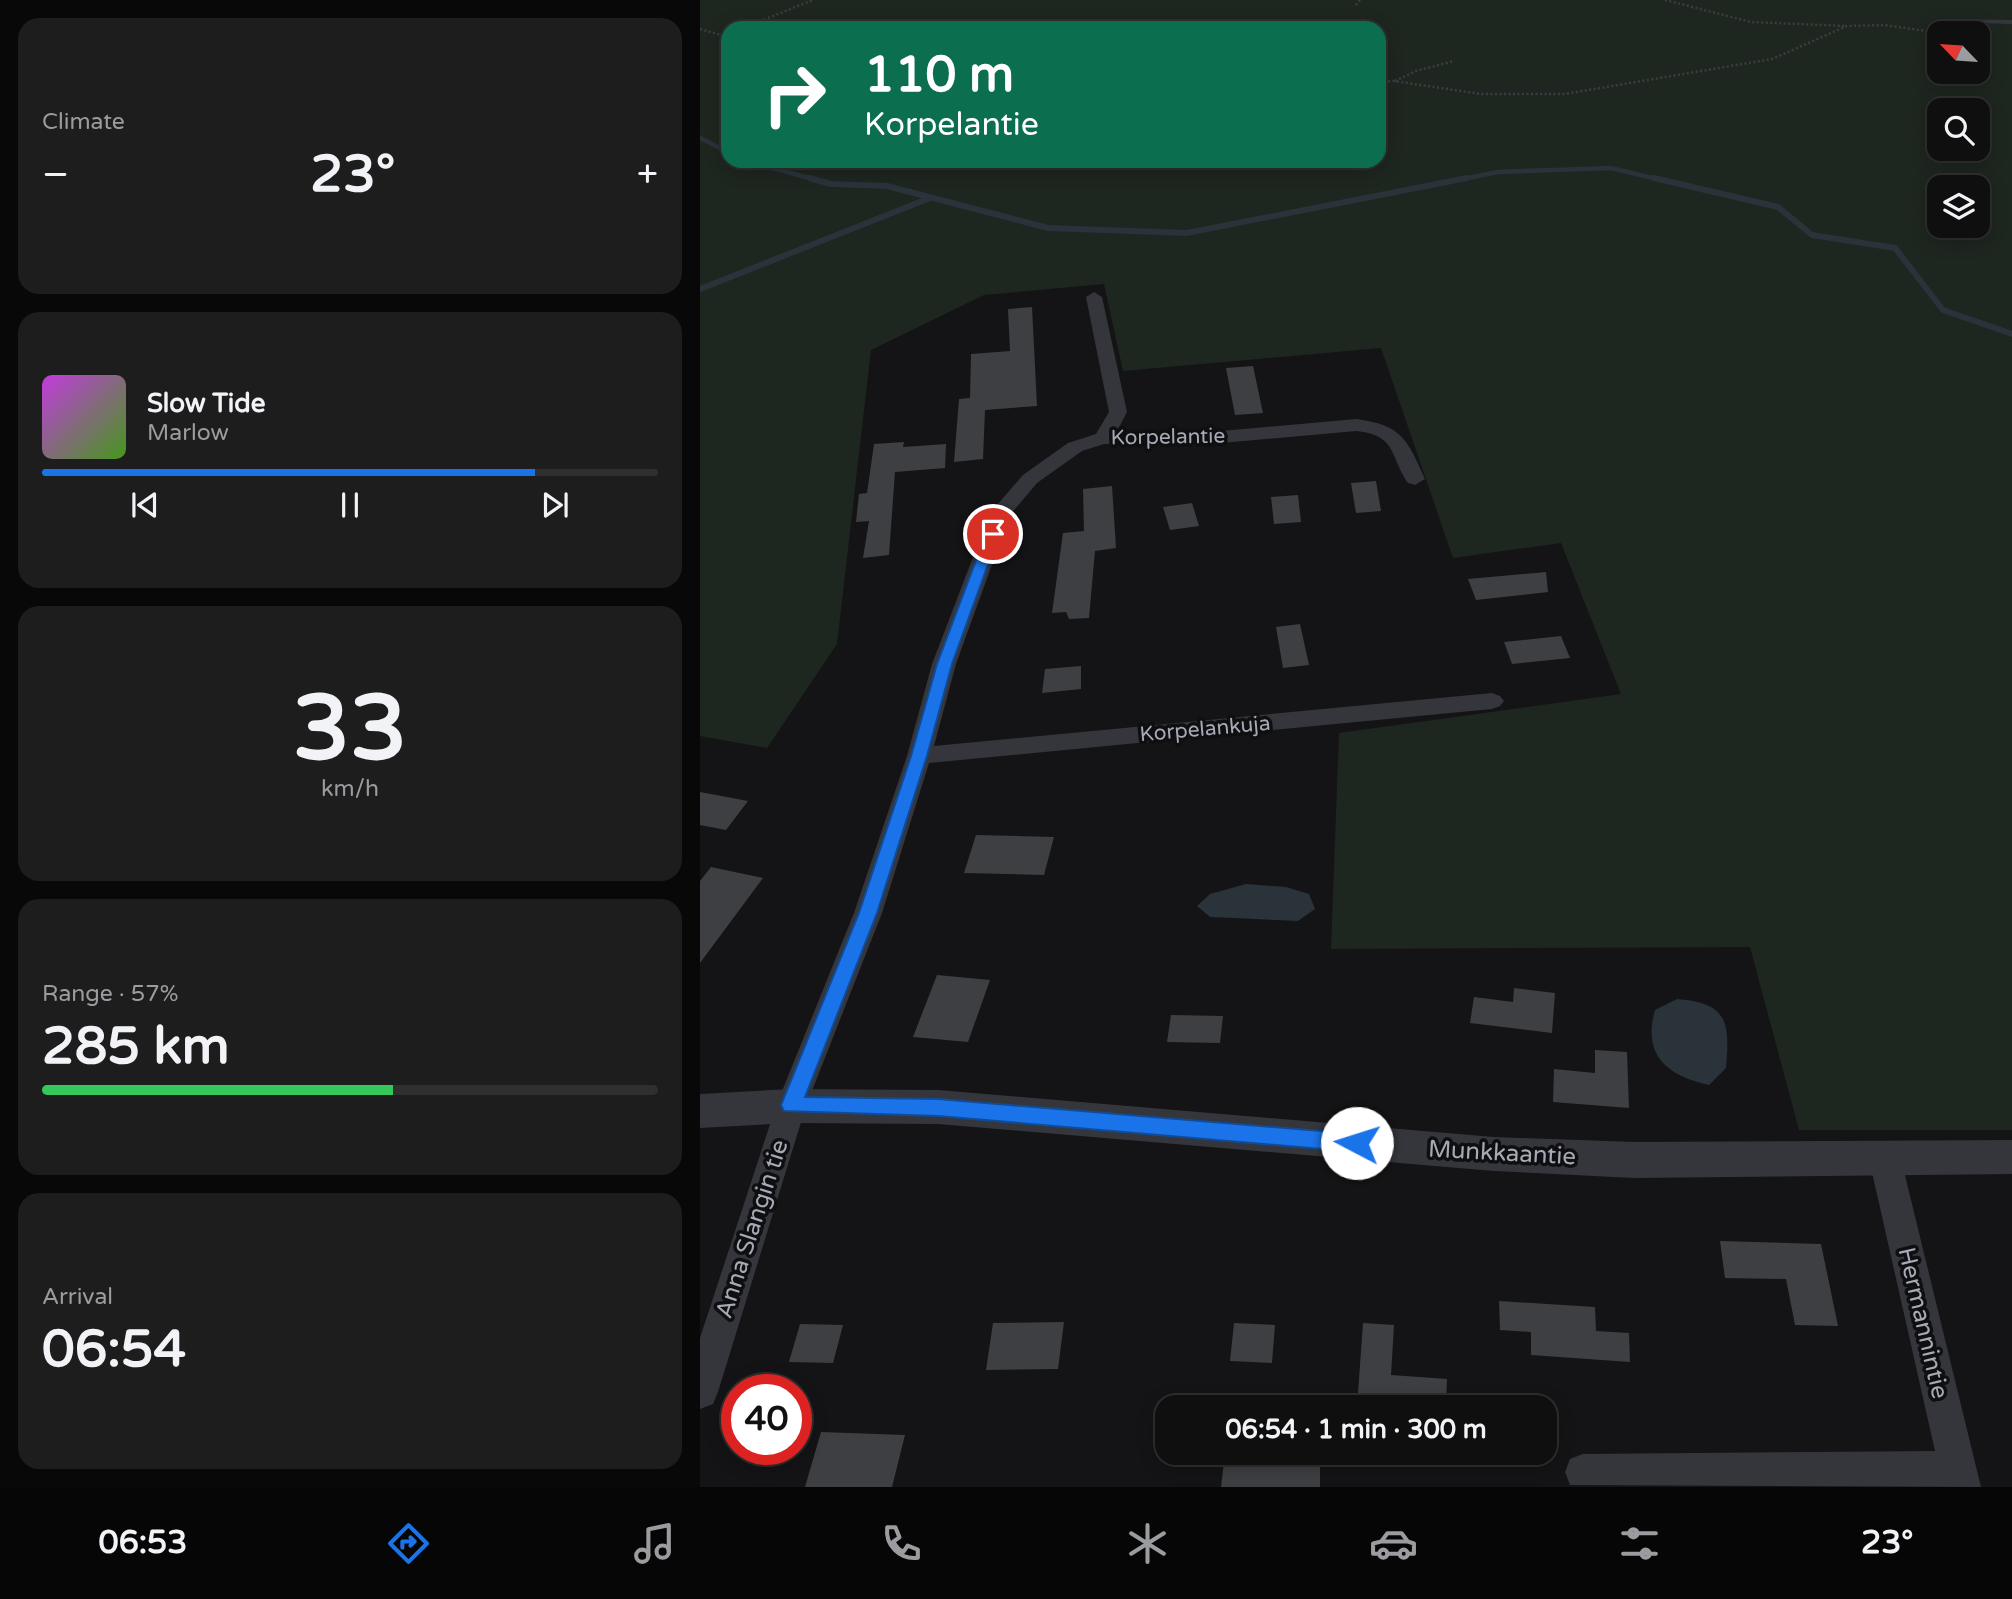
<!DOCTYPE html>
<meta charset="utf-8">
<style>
:root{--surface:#0f0f10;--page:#1d1d1e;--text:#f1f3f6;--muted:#9b9c9f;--line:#2f2f30;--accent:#1a73e8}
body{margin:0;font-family:"Varela Round",sans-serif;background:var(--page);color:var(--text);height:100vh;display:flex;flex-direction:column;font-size:26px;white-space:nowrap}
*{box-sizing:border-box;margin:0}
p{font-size:23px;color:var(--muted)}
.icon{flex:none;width:38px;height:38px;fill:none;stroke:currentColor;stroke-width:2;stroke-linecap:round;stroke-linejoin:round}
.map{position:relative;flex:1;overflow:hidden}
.drawer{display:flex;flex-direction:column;gap:18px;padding:18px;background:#080809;width:700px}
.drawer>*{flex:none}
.banner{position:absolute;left:21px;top:21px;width:665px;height:147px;border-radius:21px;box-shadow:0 4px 18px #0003,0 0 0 2px var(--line);background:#0b6e4f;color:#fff;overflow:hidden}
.needle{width:46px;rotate:295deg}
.controls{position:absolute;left:1227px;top:21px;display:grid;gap:14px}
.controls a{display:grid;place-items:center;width:63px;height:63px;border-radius:14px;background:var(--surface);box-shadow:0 4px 18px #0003,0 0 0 2px var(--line);font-size:35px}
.speed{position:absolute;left:21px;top:1374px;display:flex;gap:14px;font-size:35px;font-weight:700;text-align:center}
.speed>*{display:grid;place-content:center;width:91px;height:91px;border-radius:50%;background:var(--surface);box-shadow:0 4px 18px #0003,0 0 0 2px var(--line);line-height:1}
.speed .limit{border:10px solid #d22;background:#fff;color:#111}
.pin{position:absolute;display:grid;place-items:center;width:60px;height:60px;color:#fff;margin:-30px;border:4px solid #fff;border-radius:50%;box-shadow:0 2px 7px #0007}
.me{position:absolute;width:77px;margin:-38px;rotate:275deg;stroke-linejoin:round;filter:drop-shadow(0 0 5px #0008)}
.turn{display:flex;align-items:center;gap:24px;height:147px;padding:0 28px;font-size:32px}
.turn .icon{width:91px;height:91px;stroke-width:2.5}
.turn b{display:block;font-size:49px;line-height:60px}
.big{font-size:52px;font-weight:700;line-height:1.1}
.drawer .tile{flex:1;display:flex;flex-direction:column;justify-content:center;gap:10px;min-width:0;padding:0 24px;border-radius:21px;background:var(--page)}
.drawer .dial{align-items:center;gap:0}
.dial b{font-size:91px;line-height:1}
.song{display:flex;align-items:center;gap:21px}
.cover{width:84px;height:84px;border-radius:10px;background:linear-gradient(135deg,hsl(290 70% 55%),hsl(100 70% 35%))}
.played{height:7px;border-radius:4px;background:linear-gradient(90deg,var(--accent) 80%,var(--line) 80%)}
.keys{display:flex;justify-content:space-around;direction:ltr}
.heat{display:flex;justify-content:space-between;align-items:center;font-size:38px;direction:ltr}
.charge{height:10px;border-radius:5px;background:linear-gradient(90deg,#34c759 57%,var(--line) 0)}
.trip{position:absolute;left:455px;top:1395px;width:402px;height:70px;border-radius:21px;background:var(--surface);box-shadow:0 4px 18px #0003,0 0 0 2px var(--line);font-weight:700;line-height:70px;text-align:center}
.menu{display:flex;height:112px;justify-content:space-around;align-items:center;background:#060606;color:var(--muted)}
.menu .icon{width:49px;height:49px}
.menu .active{color:var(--accent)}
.menu b{font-size:32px;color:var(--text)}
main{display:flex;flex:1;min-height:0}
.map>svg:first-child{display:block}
.green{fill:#1e2620;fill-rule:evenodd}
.water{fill:#2a323a}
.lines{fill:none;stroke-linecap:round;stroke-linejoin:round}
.stream-far1{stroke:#2a323a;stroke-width:4.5}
.stream{stroke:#2a323a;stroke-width:6}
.building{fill:#3e3f43}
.path{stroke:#3b3d42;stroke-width:2.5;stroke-dasharray:2 2.5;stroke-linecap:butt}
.service{fill:#35363b;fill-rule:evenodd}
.minor{fill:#35363b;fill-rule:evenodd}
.tertiary{fill:#35363b;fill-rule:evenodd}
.route{fill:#1a73e8;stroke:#114b97;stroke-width:2}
.labels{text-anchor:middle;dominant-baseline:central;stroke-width:7;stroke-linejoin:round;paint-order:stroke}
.street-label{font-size:21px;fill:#a6aab6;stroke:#0f0f11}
.near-street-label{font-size:24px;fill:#a6aab6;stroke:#0f0f11}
</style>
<main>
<section class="drawer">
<div class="tile"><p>Climate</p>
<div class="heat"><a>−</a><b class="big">23°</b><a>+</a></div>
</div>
<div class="tile">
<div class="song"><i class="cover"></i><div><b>Slow Tide</b><p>Marlow</p></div></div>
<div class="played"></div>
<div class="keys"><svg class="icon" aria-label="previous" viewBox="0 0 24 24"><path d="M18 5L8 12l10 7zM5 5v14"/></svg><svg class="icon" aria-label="pause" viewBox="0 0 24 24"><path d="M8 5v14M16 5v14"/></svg><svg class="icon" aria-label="next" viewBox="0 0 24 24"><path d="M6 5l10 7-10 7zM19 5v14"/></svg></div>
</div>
<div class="tile dial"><b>33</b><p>km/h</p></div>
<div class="tile"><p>Range · 57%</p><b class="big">285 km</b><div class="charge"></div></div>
<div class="tile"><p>Arrival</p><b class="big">06:54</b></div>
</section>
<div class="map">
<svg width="1312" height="1487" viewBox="0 0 1312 1487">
<rect width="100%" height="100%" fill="#141416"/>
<path class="green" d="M0 0H1312V1130H1099L1050 947 631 949 639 733 921 694 861 543 753 558 681 348 423 371 404 284 284 295 171 350 137 644 67 748 0 736ZM28 28H679V161H28ZM1239 33H1278V72H1239ZM1239 110H1278V149H1239ZM1239 187H1278V226H1239Z"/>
<path class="water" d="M546 884 586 887 609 894 615 909 598 921 510 917 497 906 510 894Z
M977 999C1028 1003 1030 1022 1026 1068L1009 1085C967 1076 942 1055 955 1010Z"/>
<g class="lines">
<path class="stream-far1" d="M0 138 28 152
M47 161 116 180
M758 180 798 172 911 168 961 180"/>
<path class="stream" d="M109 178 131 184 187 186 348 228 487 233 767 178
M954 178 1078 207 1112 235 1195 248 1243 310 1312 334
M0 289 230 198"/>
</g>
<path class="building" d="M332 307 337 406 285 410 283 459 254 462 259 399 270 398 271 354 310 351 308 309Z
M553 366 563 413 535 415 526 368Z
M204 442 203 447 246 444 245 468 195 472 189 555 163 558 169 521 156 522 159 494 167 493 174 444Z
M676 481 681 511 656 513 651 483Z
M412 486 416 548 395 551 389 618 369 619 366 612 352 613 363 533 384 531 383 489Z
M598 495 601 522 574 524 571 497Z
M492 503 499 526 470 530 463 507Z
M846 572 848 592 776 600 768 579Z
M600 624 609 665 583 668 576 627Z
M861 636 870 658 812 664 804 642Z
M381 666V689L342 693 345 669Z
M0 792 48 801 26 830 0 825Z
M276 835 354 837 344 875 264 873Z
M11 867 63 878 0 963V881Z
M237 975 290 980 268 1042 213 1037Z
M814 988 855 993 852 1033 770 1023 774 997 813 1002Z
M471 1015 523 1016 520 1043 467 1042Z
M895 1050 927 1052 929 1108 853 1102 854 1069 895 1073Z
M1020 1241 1121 1244 1138 1326 1095 1325 1086 1279 1025 1278Z
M799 1301 895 1307 896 1331 929 1333 930 1362 831 1355V1332L800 1330Z
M364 1322 358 1369 286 1370 293 1323Z
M534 1323 575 1325 572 1363 530 1361Z
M663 1323 694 1325 691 1375 747 1379 746 1407H657Z
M100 1324 143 1325 133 1363 89 1362Z
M121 1432 205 1435 192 1487H105Z
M524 1462 620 1464V1487H521Z"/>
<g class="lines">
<path class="path" d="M965 0 1051 22 1146 26
M656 5 660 0
M176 24 187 28
M43 28 113 0
M0 29 28 37
M695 81 716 71 754 61
M679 82 694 81 781 94H865L1072 59 1147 26 1184 25 1240 33"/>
<path class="service" d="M1245 19 1312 20V24L1247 22Z"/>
<path class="minor" d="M394 292 402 297 427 412 416 433 487 434 656 419C702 425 707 439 725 479L715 485 708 483C689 455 697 435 656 431L487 446 404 444 382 451 337 483 310 515 256 664 234 746 792 693 800 696 804 701 800 706 792 709 229 763 182 913 106 1106 18 1392 13 1404 0 1409V1338L76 1106 154 913 207 756 232 664 290 513 323 475 368 443 396 434 409 412 386 297Z
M1185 1145 1196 1149 1201 1159 1281 1487 870 1485 865 1472 870 1459 883 1454 1235 1451 1169 1159 1174 1149Z"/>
<path class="tertiary" d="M91 1089 238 1090 794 1137 934 1142 1312 1140V1174L934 1178 794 1171 238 1124 91 1123 0 1128V1094Z"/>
</g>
<path class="route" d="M293 530 299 534 252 664 227 756 177 913 105 1097 238 1099 657 1134 664 1137 667 1143 664 1149 657 1152 238 1116 84 1111 81 1105 159 913 211 756 237 664 286 534Z"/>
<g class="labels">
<g class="street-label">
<text transform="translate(468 437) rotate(-1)">Korpelantie</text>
<text transform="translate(505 729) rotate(-5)">Korpelankuja</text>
</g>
<g class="near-street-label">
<text transform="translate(802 1153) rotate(3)">Munkkaantie</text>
<text transform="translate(52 1229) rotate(-72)">Anna Slangin tie</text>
<text transform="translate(1223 1323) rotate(77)">Hermannintie</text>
</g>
</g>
</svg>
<div class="controls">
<a><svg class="needle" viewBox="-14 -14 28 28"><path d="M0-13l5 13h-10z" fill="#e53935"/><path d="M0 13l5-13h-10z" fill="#9b9c9f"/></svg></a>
<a><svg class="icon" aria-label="search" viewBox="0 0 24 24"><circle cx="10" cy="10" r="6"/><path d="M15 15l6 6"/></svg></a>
<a><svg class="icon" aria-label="layers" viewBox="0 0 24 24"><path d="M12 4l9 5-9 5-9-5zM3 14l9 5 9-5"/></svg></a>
</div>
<div class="speed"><div class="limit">40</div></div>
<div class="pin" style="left:293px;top:534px;background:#d93025"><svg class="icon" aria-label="arrive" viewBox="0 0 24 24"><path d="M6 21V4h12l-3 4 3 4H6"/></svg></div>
<svg class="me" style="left:657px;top:1143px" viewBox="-20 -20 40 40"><circle r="19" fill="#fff"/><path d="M0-13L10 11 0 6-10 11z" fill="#1a73e8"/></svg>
<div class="trip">06:54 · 1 min · 300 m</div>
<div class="banner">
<div class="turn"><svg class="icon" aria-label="right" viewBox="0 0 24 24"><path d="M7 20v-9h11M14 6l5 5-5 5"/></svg><div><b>110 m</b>Korpelantie</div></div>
</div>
</div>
</main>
<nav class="menu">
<b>06:53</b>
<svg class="icon active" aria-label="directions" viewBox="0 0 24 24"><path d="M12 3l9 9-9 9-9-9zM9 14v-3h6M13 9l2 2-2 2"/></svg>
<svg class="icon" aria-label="music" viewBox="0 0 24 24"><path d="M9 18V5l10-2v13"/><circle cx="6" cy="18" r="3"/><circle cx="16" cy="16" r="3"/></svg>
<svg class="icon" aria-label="phone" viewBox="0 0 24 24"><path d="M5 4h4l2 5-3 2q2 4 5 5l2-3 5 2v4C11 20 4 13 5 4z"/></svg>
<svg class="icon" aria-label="climate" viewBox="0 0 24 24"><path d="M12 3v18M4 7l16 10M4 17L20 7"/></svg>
<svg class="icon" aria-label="car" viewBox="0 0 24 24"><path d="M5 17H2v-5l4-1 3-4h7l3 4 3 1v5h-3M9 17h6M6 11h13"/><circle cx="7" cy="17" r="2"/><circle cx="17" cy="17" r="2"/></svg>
<svg class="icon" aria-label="filters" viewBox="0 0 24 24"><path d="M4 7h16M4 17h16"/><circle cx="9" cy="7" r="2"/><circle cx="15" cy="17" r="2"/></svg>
<b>23°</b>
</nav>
